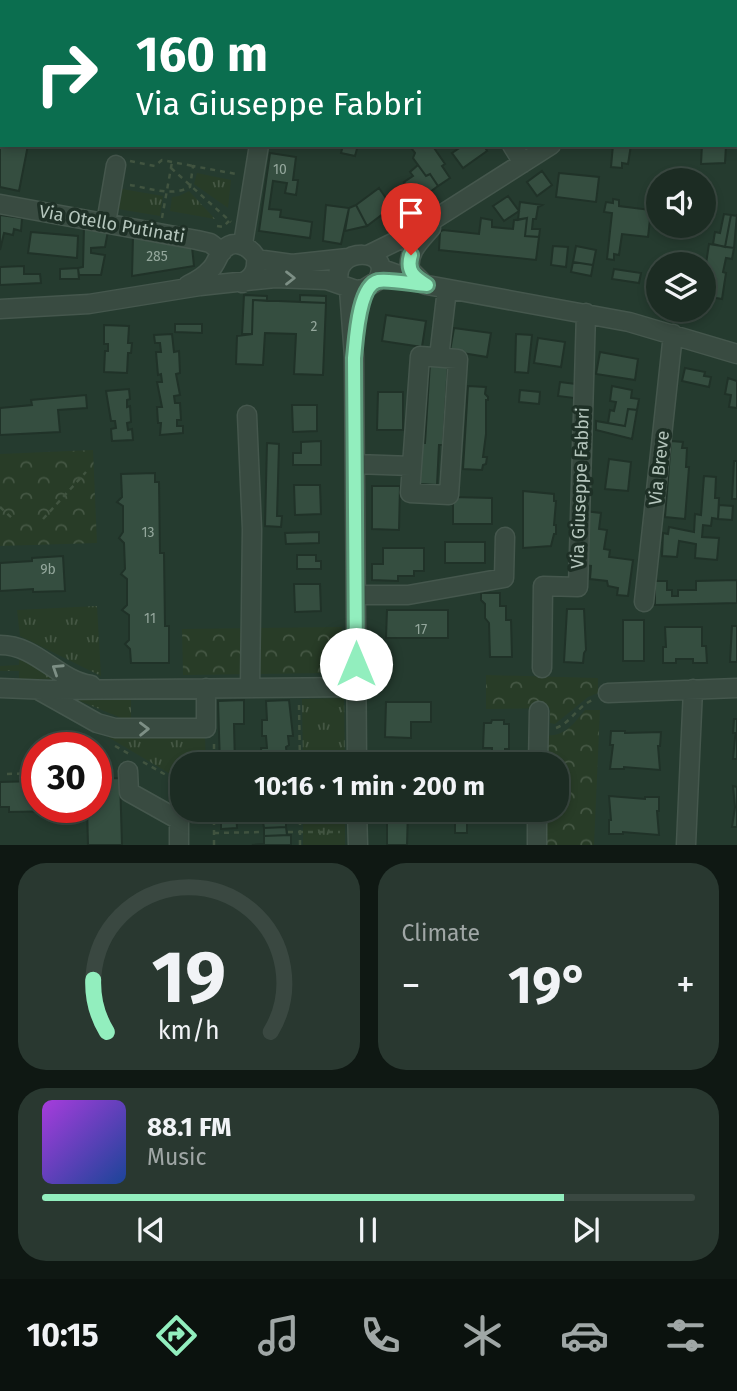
<!DOCTYPE html>
<meta charset="utf-8">
<style>
:root{--surface:#1c2c23;--page:#293830;--text:#f1f3f6;--muted:#a0a7a6;--line:#3a4841;--accent:#92eebe}
body{margin:0;font-family:"Fira Sans",sans-serif;background:var(--page);color:var(--text);height:100vh;display:flex;flex-direction:column;font-size:26px;white-space:nowrap}
*{box-sizing:border-box;margin:0}
p{font-size:23px;color:var(--muted)}
.icon{flex:none;width:38px;height:38px;fill:none;stroke:currentColor;stroke-width:2;stroke-linecap:round;stroke-linejoin:round}
.map{position:relative;height:845px;overflow:hidden}
.drawer{display:flex;flex-direction:column;gap:18px;padding:18px;background:#0f1813;flex:1}
.drawer>*{flex:none}
.hud{position:absolute;left:0px;top:0px;width:738px;height:147px;box-shadow:0 4px 10px #0003,0 0 0 2px var(--line);background:#0b6e4f;color:#fff;overflow:hidden}
.fabs{position:absolute;left:646px;top:168px;display:grid;gap:14px}
.fabs a{display:grid;place-items:center;width:70px;height:70px;border-radius:50%;background:var(--surface);box-shadow:0 4px 10px #0003,0 0 0 2px var(--line);font-size:35px}
.speed{position:absolute;left:21px;top:732px;display:flex;gap:14px;font-size:35px;font-weight:700;text-align:center}
.speed>*{display:grid;place-content:center;width:91px;height:91px;border-radius:50%;background:var(--surface);box-shadow:0 4px 10px #0003,0 0 0 2px var(--line);line-height:1}
.speed .limit{border:10px solid #d22;background:#fff;color:#111}
.pin{position:absolute;display:grid;place-items:center;width:60px;height:60px;color:#fff;margin:-72px -30px;border-radius:50% 50% 50% 0;rotate:-45deg;box-shadow:0 0 7px #0007}
.pin .icon{rotate:45deg}
.me{position:absolute;width:77px;margin:-38px;rotate:0deg;stroke-linejoin:round;filter:drop-shadow(0 0 5px #0008)}
.turn{display:flex;align-items:center;gap:24px;height:147px;padding:0 21px;font-size:32px}
.turn .icon{width:91px;height:91px;stroke-width:2.5}
.turn b{display:block;font-size:49px;line-height:60px}
.big{font-size:52px;font-weight:700;line-height:1.1}
.drawer .widget{flex:1;display:flex;flex-direction:column;justify-content:center;gap:10px;min-width:0;padding:0 24px;border-radius:28px;background:var(--page)}
.drawer .dial{align-items:center;gap:0}
.dial svg{height:182px;overflow:visible;fill:none;stroke:var(--line);stroke-width:7;stroke-linecap:round;text-anchor:middle}
.dial text{fill:var(--text);stroke:none}
.song{display:flex;align-items:center;gap:21px}
.cover{width:84px;height:84px;border-radius:10px;background:linear-gradient(135deg,hsl(280 70% 55%),hsl(220 70% 35%))}
.played{height:7px;border-radius:4px;background:linear-gradient(90deg,var(--accent) 80%,var(--line) 80%)}
.keys{display:flex;justify-content:space-around;direction:ltr}
.heat{display:flex;justify-content:space-between;align-items:center;font-size:38px;direction:ltr}
.drawer .tiles{flex:1;display:grid;gap:18px;grid-template-columns:1fr 1fr}
.widget:last-child{grid-column:span 2}
.trip{position:absolute;left:170px;top:752px;width:399px;height:70px;border-radius:28px;background:var(--surface);box-shadow:0 4px 10px #0003,0 0 0 2px var(--line);font-weight:700;line-height:70px;text-align:center}
.menu{display:flex;height:112px;justify-content:space-around;align-items:center;background:#0b120e;color:var(--muted)}
.menu .icon{width:49px;height:49px}
.menu .selected{color:var(--accent)}
.menu b{font-size:32px;color:var(--text)}
.map>svg:first-child{display:block}
.grass{fill:url(#grass-tufts)}
.forest{fill:url(#forest-crowns)}
.water{fill:url(#water-waves)}
.building{fill:#354e40;stroke:#203228;stroke-width:2}
.lines{fill:none;stroke-linecap:round;stroke-linejoin:round}
.minor-casing{stroke:#45574d;stroke-width:21}
.path{stroke:#415440;stroke-width:2.5;stroke-dasharray:5 5;stroke-linecap:butt}
.minor{stroke:#394b41;stroke-width:18}
.oneway{stroke:#7d8f85}
.route-casing{stroke:#5f9b7c;stroke-width:18}
.route{stroke:#92eebe;stroke-width:12}
.labels{text-anchor:middle;dominant-baseline:central;stroke-width:7;stroke-linejoin:round;paint-order:stroke}
.number-label{font-size:14px;fill:#94a79c}
.street-label{font-size:18px;fill:#b5c6bd;stroke:#1e3026}
</style>
<div class="map">
<svg width="737" height="845" viewBox="0 0 737 845">
<defs>
<pattern id="grass-tufts" width="24" height="20" patternUnits="userSpaceOnUse" patternTransform="scale(1.75)"><rect width="24" height="20" fill="#283c27"/><path d="M3 7l-1-3M5 7V3M7 7l1-3M15 17l-1-3M17 17v-4M19 17l1-3" fill="none" stroke="#455744"/></pattern>
<pattern id="forest-crowns" width="20" height="18" patternUnits="userSpaceOnUse" patternTransform="scale(1.75)"><rect width="20" height="18" fill="#283c27"/><path d="M2 6a3 3 0 1 1 6 0M12 15a3 3 0 1 1 6 0" fill="none" stroke="#455744"/></pattern>
<pattern id="water-waves" width="16" height="10" patternUnits="userSpaceOnUse" patternTransform="scale(1.75)"><rect width="16" height="10" fill="#1a3727"/><path d="M0 5q4-4 8 0t8 0" fill="none" stroke="#395244"/></pattern>
</defs>
<rect width="100%" height="100%" fill="#253b2f"/>
<path class="grass" d="M197 173 231 180 228 208 194 184Z
M122 189 163 196 160 216 118 209Z
M189 191 215 219 170 211 172 197 179 196Z
M97 606 101 676 20 636 17 610Z
M19 654 56 679 19 680V671H0V666L19 665Z
M131 696V722L75 699Z
M344 698 345 765H303L302 699Z
M205 735 206 765H182V781L108 737Z
M303 810H345V845H303Z"/>
<path class="forest" d="M93 450 97 543 0 546V454Z
M342 627 343 655H329V673L183 675 182 629Z
M486 675 598 678V693L588 697 555 724 550 723V708L486 709Z
M585 710H600L594 845H547V810H556V765H548V735C565 737 575 722 585 710Z"/>
<path class="water" d="M28 0H674L594 2Z"/>
<path class="building" d="M0 69 2 145H28L19 191 0 187Z
M343 145H358L355 156 341 153Z
M409 145H432L445 164 442 166 450 178 438 186 430 174 426 176 413 158 415 153Z
M464 145H484L487 151 463 168 452 153Z
M613 145H631L628 164 622 163V168L611 167Z
M702 145H726L725 163 701 164Z
M270 153 296 157 293 180H298L296 195 285 193 287 183 273 181 269 209 281 210 280 217 312 222 310 238 259 231Z
M418 165 426 176 430 174 438 186 418 201 404 182 413 176 410 172Z
M542 171 552 185 537 196 527 182Z
M559 173 599 177 596 202 556 197Z
M379 188 392 207 367 226 356 205Z
M508 196 519 211 504 221 493 206Z
M613 199 619 200V206L651 210 648 237 622 234 619 255 614 254V260L607 259 612 213 604 212 606 202 613 203Z
M520 202 542 205 538 207 536 219H533L532 229H540L539 237 525 236 527 218 518 220Z
M326 205 349 208 341 244 323 241Z
M356 205 367 226 345 231 349 208Z
M724 214 731 215 725 247 713 244 715 232 720 233Z
M737 214 734 248 725 247 731 215 737 216Z
M0 215 22 218 21 231 14 229 13 235 4 233 0 250Z
M481 218 492 220V227L513 229 514 220 527 218 525 236 539 237 536 260 439 250 440 232 443 230 479 234Z
M84 227 108 231 105 247 91 248V253L105 255 101 275H79L78 268 83 267Z
M31 232 78 236 77 258 28 253Z
M133 237 192 247 194 266 132 276Z
M709 244 734 248 732 259 726 258 723 272 726 273 722 299 704 296V277Z
M553 246 568 247 566 267 551 265Z
M576 246 596 250 593 265 573 262Z
M573 262 593 265 591 276 571 272Z
M24 266V274H40L41 283 0 285V267Z
M78 268 79 279H60V269Z
M614 269 641 273 639 283 612 279Z
M244 295 267 296V301L253 300 252 334H242Z
M300 295 326 296V303L300 302Z
M253 300 326 303 323 375 294 374 296 334 265 333 263 365 236 364 237 336 252 334Z
M386 315 426 321 422 347 382 341Z
M175 324H202V333L175 332Z
M104 325 129 326 128 343H132L131 353H128L127 373 104 372 105 351H108V344H104Z
M454 328 491 333 487 357 450 351Z
M172 334 174 352 179 351 180 373 176 374 180 395 174 396 175 403H180L181 420H177V426H183V433L160 435 161 423H158L157 407H162L157 382H162L161 374 158 375 156 352H161L160 343H155L154 335Z
M516 334 532 335 528 373 515 372Z
M538 338 565 342 561 367 534 363Z
M600 352 638 359 635 380 596 374Z
M430 363 448 364 443 445H439L437 485 419 484 421 443H425Z
M685 368 705 372 704 376 711 377 709 387 682 381Z
M728 378 737 381V408L729 407 731 395 725 394Z
M560 382 576 384 574 398 558 396Z
M468 386 486 387 485 394 488 397V400H486V434L483 457H487L486 464 483 465 482 470 463 469Z
M612 386 632 390 631 398 639 399 637 410 628 409 625 426 608 423 610 410 614 411 616 402 610 401Z
M129 389 130 399 127 400V407L130 406 131 422 127 423 128 430 132 429 133 440 112 441 111 429 116 428 115 421H111L106 391Z
M520 390 540 392 539 404 519 402Z
M378 392H403V430H377Z
M86 395 87 408 58 410 60 432 0 435V408L32 405 31 400Z
M292 405H317V431L293 432Z
M628 409 637 410 632 439 596 430V421L625 426Z
M321 441V465H293V453H301V442Z
M671 441 683 442 682 448H687L686 467H689L685 519 665 517Z
M267 443 279 444 277 516H282L281 527 265 526Z
M609 459 631 462 628 491 605 489Z
M734 461H737V499H732Z
M155 473V482H159L160 553H164L165 626H169V663H131L130 649 125 644 129 640V615L122 610 127 605V579L121 574 125 569 124 543 119 538 123 532V506L117 502 122 497 121 474Z
M704 476 716 477 715 498H719L718 519 712 518 711 526 703 525 702 537 719 538 717 560 695 558 696 544 679 541 677 557 662 556 663 533 668 534 669 527 694 532 695 514 701 515Z
M294 485H320L321 514 295 515Z
M372 486H400L399 530 372 529Z
M523 491 554 494V501H556L554 525H556V534H554L551 546 523 548Z
M453 497 492 498V524H453Z
M719 505 733 506 732 520 718 519Z
M584 511 601 513 599 529 607 530 604 549 610 550 609 557 633 560 628 596 617 595 618 588 608 586 607 581 590 579 591 566 582 565Z
M319 532V543L286 544 285 533Z
M445 542H485V563H445Z
M383 548H424V571H414V576H398V581L372 580V564H383Z
M297 555H316V561H321V569H297Z
M63 556 65 591 33 592V589L0 591V563L32 561V558Z
M737 580V603L655 605V581H667V590H672V596H678V590H696V581Z
M294 584H320L321 611 295 612Z
M481 593H500V606H506V620H511L512 657H490L489 623 485 618V604L481 600Z
M567 609H584L586 650 584 653 583 663 564 662Z
M387 610H448V638H386Z
M623 620H644V661H623Z
M732 626H737V662H730Z
M665 627H702V646H706L707 663H693V659H676V663H663V647H666Z
M244 700V724H234L235 765H220L218 701Z
M289 700 293 736H288L289 745 286 747 287 756H291V765H262L261 748H267L266 736H262V720H267L266 701Z
M386 702H431V722H411V738L385 737Z
M734 719H737V759H733L735 738 736 733H733Z
M492 720H504V724H509V749H505V752H492V748H483L484 723H491Z
M611 731H625V733L661 732 660 746H658L660 770 624 767V769H610L613 745H610Z
M120 778 122 845H88L87 807H96V779Z
M37 781V807H61V811L9 812V807H0V782Z
M733 786 737 787V827H732L735 807Z
M609 796 645 799V797H659V811H657L659 835 623 832V834H609V820H611Z
M221 810H236L237 828 221 829Z
M261 810H290V817H286V827L264 828Z
M387 810H408L407 845H387Z
M489 810H511V819H507V822L489 820Z
M455 817H467V833H455Z
M286 827 287 835 264 836V828Z
M291 835V845H252L264 844V836Z"/>
<g class="lines">
<g class="minor-casing">
<path id="minor" d="M512 145 523 163
M0 204 197 240 210 243 222 252
M106 223 116 165
M243 244 259 145
M368 255 411 234 551 145
M256 259 292 264 348 258
M382 269 427 285 629 322 737 354
M422 282 410 270C407 252 420 241 431 228
M188 285C197 281 204 277 211 269 216 264 218 255 223 250 234 238 249 246 256 257 257 270 254 277 242 283
M349 289 354 357 357 765
M0 309 89 304 200 286 275 278 327 280 356 290 364 289 377 281C397 247 331 245 339 282
M420 356 458 359 449 495 410 493Z
M439 357 447 289
M247 415 252 529 250 688
M355 464 412 466
M356 595H408L504 578 505 537
M644 602 673 334
M0 645C37 645 57 680 91 685
M542 668 543 586 578 587 586 313
M0 688 50 690 356 687
M40 691 97 723 115 728H206V688
M608 693 737 688
M538 765 539 711
M128 771 129 792 179 820V845
M357 810 358 845
M537 845V810
M686 845 693 689"/>
</g>
<path class="path" d="M276 0V2
M130 161 155 166 162 160 193 166
M171 168 231 222
M130 185C149 188 172 197 190 187L193 166 236 174
M162 218 172 162
M217 226 223 227 229 221
M0 507 14 520
M43 519 86 472
M299 705 300 765
M556 728C572 722 578 705 595 699
M214 744V765
M115 746 131 755
M143 762 182 784
M96 772 112 771
M7 774 37 773
M214 810V845
M300 810V845
M288 832H340
M214 833 263 832"/>
<use href="#minor" class="minor"/>
</g>
<defs><path id="oneway-chevron" d="M-2-3.5L2.5 0L-2 3.5" fill="none" stroke-width="1.6" stroke-linecap="round" stroke-linejoin="round" transform="scale(1.75)"/></defs>
<g class="oneway">
<use href="#oneway-chevron" transform="translate(290 278)"/>
<use href="#oneway-chevron" transform="translate(57 669) rotate(-147)"/>
<use href="#oneway-chevron" transform="translate(144 729) rotate(-1)"/>
</g>
<g class="lines">
<g class="route-casing">
<path id="route" d="M356 664 354 358C356 341 358 286 378 281 389 279 414 284 427 285 414 277 406 271 411 255"/>
</g>
<use href="#route" class="route"/>
</g>
<g class="labels">
<g class="number-label">
<text x="280" y="169">10</text>
<text x="157" y="256">285</text>
<text x="314" y="326">2</text>
<text x="148" y="532">13</text>
<text x="48" y="569">9b</text>
<text x="150" y="618">11</text>
<text x="421" y="629">17</text>
</g>
<g class="street-label">
<text transform="translate(112 224) rotate(10)">Via Otello Putinati</text>
<text transform="translate(659 468) rotate(-84)">Via Breve</text>
<text transform="translate(580 488) rotate(-88)">Via Giuseppe Fabbri</text>
</g>
</g>
</svg>
<div class="fabs">
<a><svg class="icon" aria-label="sound" viewBox="0 0 24 24"><path d="M4 9h4l5-4v14l-5-4H4zM17 9q2 3 0 6"/></svg></a>
<a><svg class="icon" aria-label="layers" viewBox="0 0 24 24"><path d="M12 4l9 5-9 5-9-5zM3 14l9 5 9-5"/></svg></a>
</div>
<div class="speed"><div class="limit">30</div></div>
<div class="pin" style="left:411px;top:255px;background:#d93025"><svg class="icon" aria-label="arrive" viewBox="0 0 24 24"><path d="M6 21V4h12l-3 4 3 4H6"/></svg></div>
<svg class="me" style="left:356px;top:664px" viewBox="-20 -20 40 40"><circle r="19" fill="#fff"/><path d="M0-13L10 11 0 6-10 11z" fill="#92eebe"/></svg>
<div class="trip">10:16 · 1 min · 200 m</div>
<div class="hud">
<div class="turn"><svg class="icon" aria-label="right" viewBox="0 0 24 24"><path d="M7 20v-9h11M14 6l5 5-5 5"/></svg><div><b>160 m</b>Via Giuseppe Fabbri</div></div>
</div>
</div>
<section class="drawer">
<div class="tiles">
<div class="widget dial"><svg viewBox="0 0 100 80">
<path d="M14 69A42 42 0 1 1 86 69"/>
<path d="M14 69A42 42 0 0 1 8 46" stroke="#92eebe"/>
<text x="50" y="56" font-size="32" font-weight="700">19</text>
<text x="50" y="72" font-size="11">km/h</text>
</svg></div>
<div class="widget"><p>Climate</p>
<div class="heat"><a>−</a><b class="big">19°</b><a>+</a></div>
</div>
<div class="widget">
<div class="song"><i class="cover"></i><div><b>88.1 FM</b><p>Music</p></div></div>
<div class="played"></div>
<div class="keys"><svg class="icon" aria-label="previous" viewBox="0 0 24 24"><path d="M18 5L8 12l10 7zM5 5v14"/></svg><svg class="icon" aria-label="pause" viewBox="0 0 24 24"><path d="M8 5v14M16 5v14"/></svg><svg class="icon" aria-label="next" viewBox="0 0 24 24"><path d="M6 5l10 7-10 7zM19 5v14"/></svg></div>
</div>
</div>
</section>
<nav class="menu">
<b>10:15</b>
<svg class="icon selected" aria-label="directions" viewBox="0 0 24 24"><path d="M12 3l9 9-9 9-9-9zM9 14v-3h6M13 9l2 2-2 2"/></svg>
<svg class="icon" aria-label="music" viewBox="0 0 24 24"><path d="M9 18V5l10-2v13"/><circle cx="6" cy="18" r="3"/><circle cx="16" cy="16" r="3"/></svg>
<svg class="icon" aria-label="phone" viewBox="0 0 24 24"><path d="M5 4h4l2 5-3 2q2 4 5 5l2-3 5 2v4C11 20 4 13 5 4z"/></svg>
<svg class="icon" aria-label="climate" viewBox="0 0 24 24"><path d="M12 3v18M4 7l16 10M4 17L20 7"/></svg>
<svg class="icon" aria-label="car" viewBox="0 0 24 24"><path d="M5 17H2v-5l4-1 3-4h7l3 4 3 1v5h-3M9 17h6M6 11h13"/><circle cx="7" cy="17" r="2"/><circle cx="17" cy="17" r="2"/></svg>
<svg class="icon" aria-label="filters" viewBox="0 0 24 24"><path d="M4 7h16M4 17h16"/><circle cx="9" cy="7" r="2"/><circle cx="15" cy="17" r="2"/></svg>
</nav>
